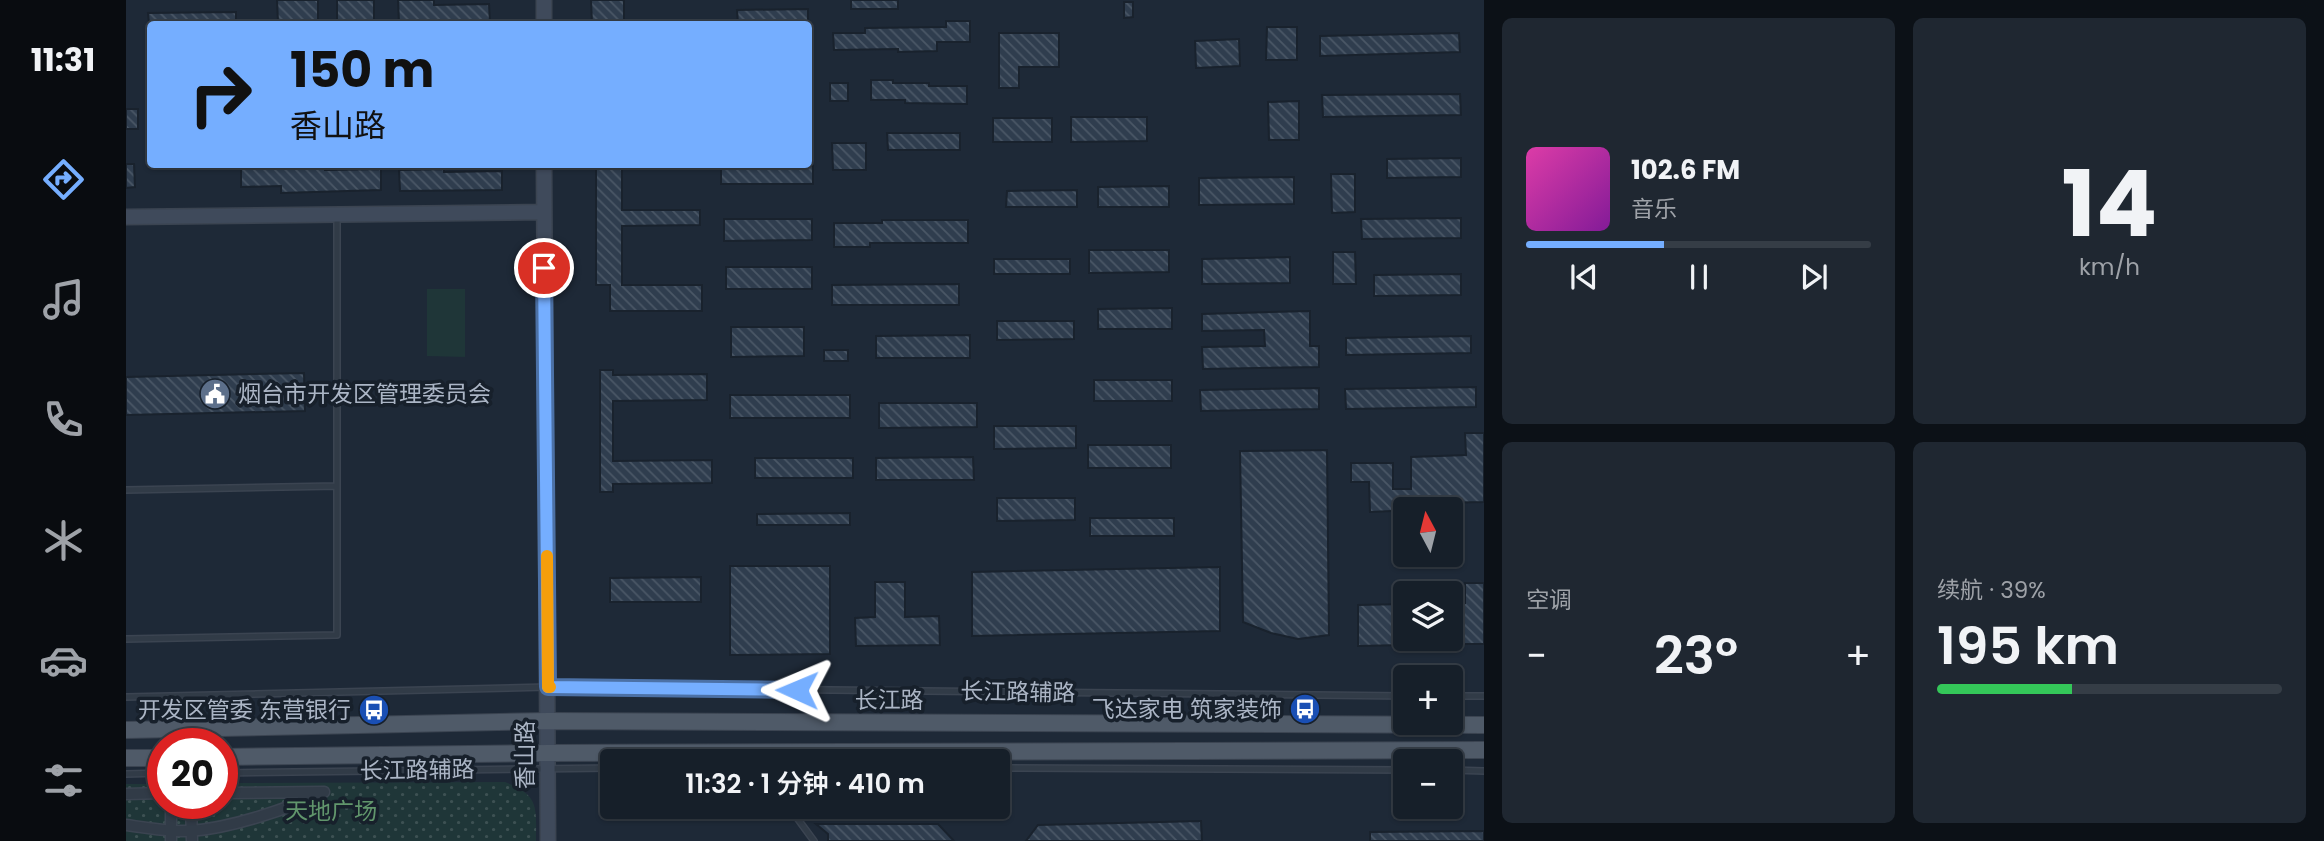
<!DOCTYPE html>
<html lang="zh">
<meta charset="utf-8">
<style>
:root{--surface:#161f29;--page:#1f2731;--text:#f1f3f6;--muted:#9ea2a8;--line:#353d46;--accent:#75aeff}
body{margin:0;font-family:Poppins,"Noto Sans SC",sans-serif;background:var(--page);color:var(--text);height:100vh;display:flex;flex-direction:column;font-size:26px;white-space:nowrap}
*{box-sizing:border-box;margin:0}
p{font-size:23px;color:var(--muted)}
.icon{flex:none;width:38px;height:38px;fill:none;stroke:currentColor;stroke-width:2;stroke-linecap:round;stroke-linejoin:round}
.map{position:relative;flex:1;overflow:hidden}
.side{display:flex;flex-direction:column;gap:18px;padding:18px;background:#0c1117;width:840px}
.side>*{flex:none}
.banner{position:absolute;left:21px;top:21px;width:665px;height:147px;border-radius:7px;box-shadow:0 2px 5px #0004,0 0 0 2px var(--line);background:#75aeff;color:#111;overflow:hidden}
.needle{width:46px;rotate:353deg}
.tools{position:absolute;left:1267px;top:497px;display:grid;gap:14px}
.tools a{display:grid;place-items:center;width:70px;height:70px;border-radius:7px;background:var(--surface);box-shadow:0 2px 5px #0004,0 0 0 2px var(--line);font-size:35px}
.speed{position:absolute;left:21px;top:728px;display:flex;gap:14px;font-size:35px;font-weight:700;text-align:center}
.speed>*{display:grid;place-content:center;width:91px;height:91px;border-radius:50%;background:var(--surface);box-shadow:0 2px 5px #0004,0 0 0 2px var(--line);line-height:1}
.speed .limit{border:10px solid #d22;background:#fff;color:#111}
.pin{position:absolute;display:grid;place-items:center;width:60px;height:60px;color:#fff;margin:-30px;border:4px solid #fff;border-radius:50%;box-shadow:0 2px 7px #0007}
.me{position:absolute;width:77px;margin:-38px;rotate:271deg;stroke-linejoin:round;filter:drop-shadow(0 0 5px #0008)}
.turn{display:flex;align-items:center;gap:24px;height:147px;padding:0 28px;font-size:32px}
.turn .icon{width:91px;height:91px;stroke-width:2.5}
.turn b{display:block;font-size:49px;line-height:60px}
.big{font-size:52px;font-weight:600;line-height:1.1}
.side .card{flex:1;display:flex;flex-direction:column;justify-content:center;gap:10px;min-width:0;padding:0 24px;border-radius:10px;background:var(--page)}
.side .dial{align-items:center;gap:0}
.dial b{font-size:91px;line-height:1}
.song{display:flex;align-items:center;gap:21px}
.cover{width:84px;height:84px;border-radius:10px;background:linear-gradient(135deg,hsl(320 70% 55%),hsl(290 70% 35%))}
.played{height:7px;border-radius:4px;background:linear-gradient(90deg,var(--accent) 40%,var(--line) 40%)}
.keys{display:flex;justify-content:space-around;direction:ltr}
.heat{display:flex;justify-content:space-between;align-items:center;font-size:38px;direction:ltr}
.charge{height:10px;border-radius:5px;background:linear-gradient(90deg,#34c759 39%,var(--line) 0)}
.side .tiles{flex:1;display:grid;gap:18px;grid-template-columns:repeat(2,1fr)}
.trip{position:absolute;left:474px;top:749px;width:410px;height:70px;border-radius:7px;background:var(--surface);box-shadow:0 2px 5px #0004,0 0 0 2px var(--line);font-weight:600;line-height:70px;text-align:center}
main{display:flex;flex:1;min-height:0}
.tab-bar{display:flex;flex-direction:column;width:126px;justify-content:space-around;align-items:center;background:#090c10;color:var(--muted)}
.tab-bar .icon{width:49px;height:49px}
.tab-bar .selected{color:var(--accent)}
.tab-bar b{font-size:32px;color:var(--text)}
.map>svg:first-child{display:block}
.grass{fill:url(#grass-dots)}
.garden{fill:#1f3638}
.building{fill:url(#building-back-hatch);stroke:#19222d;stroke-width:2}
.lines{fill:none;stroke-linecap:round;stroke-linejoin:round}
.lane-casing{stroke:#3b4451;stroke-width:8}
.street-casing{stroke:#3b4451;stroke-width:13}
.secondary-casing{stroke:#3b4451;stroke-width:17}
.primary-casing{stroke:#3b4451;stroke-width:18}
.lane{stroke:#313b47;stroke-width:5}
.street{stroke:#313b47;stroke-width:10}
.secondary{stroke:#3f4a5b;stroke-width:14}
.primary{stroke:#4f5a68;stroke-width:16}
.route-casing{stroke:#4c71a6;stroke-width:18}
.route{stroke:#75aeff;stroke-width:12}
.slow{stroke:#f59e0b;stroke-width:12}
.labels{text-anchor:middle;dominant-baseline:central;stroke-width:7;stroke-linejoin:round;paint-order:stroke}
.poi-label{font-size:23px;fill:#abb5c5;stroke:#17202b;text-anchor:end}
.street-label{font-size:23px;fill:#abb5c5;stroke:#17202b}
.park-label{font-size:23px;fill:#61966c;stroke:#17202b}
</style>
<main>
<nav class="tab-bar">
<b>11:31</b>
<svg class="icon selected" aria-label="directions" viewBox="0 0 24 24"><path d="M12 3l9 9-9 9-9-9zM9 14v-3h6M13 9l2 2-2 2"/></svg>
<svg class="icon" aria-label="music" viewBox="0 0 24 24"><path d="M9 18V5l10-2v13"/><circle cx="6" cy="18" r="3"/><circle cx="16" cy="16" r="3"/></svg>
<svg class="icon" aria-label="phone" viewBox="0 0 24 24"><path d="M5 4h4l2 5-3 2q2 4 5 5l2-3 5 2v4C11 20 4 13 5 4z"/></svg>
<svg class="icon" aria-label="climate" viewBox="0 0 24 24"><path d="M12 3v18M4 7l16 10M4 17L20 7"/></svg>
<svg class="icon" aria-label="car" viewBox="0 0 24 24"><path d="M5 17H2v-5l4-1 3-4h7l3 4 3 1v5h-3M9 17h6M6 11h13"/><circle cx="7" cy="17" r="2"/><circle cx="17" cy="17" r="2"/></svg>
<svg class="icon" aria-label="filters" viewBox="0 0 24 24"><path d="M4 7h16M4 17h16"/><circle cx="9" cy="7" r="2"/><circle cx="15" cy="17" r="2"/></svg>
</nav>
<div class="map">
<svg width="1358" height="841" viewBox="0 0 1358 841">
<defs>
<pattern id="grass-dots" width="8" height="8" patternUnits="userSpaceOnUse" patternTransform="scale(1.75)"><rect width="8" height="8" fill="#1f3638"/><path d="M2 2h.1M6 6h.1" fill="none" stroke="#3d5153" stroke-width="1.8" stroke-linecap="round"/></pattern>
<pattern id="building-back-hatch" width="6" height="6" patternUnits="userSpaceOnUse" patternTransform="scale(1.75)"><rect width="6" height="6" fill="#2f3d4e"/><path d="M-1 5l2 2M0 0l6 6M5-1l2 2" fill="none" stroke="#4a5766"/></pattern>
</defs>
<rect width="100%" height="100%" fill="#1e2937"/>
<path class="grass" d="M379 782C414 795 410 808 410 841H0V784H37V803H96V783Z"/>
<path class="garden" d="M301 289H339V357L301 356Z"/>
<path class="building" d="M151 0H192V21L152 22Z
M211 0H248V22L211 23Z
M272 0H308V5L363 4 364 22 273 23Z
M465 0H498V24H466Z
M725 0H772V9H725Z
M998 2H1007V17L998 18Z
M682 9V24H612L611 10Z
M110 12V24H23L22 13Z
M820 21H844V42H811V51L772 52V49L708 50 707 33H739V28L820 27Z
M1141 27H1171V60H1140Z
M873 33H933V67H893V88H873Z
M1333 33 1334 52 1194 56V36Z
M1113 39 1114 66 1070 68 1069 41Z
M745 80H767V83H803V86H841V104L779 103V100H745Z
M704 83H722V101H704Z
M1334 94 1335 115 1197 117 1196 95Z
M1173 101V140H1143L1142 102Z
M0 109H12V129H0Z
M945 117H1021V141L945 142Z
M867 118H926V142H867Z
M761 133H834V150H762Z
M706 143H740V170H707Z
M1335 158V177L1261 178V159Z
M0 164H8L9 187 0 188Z
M140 164 141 167 199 166V170L255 169V190L155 193V186L115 187V165Z
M470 164H496V210H574V225L496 226V285H576V311H484V285H470Z
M595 166H687V184H595Z
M318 169V172L376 171V190L274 191 273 170Z
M1205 174H1229V212L1206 213Z
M1168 177V204L1073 205V178Z
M1043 186V207H972V187Z
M951 190V207H880L881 191Z
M1335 218V238L1236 239 1235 219Z
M598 219H686V240L598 241Z
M756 220H842V243H744V247H708V223H756Z
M963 250H1043V272L963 273Z
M1207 252H1229L1230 284H1207Z
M1164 257V283L1076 284V259Z
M868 259H944V274H868Z
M600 267H686V289H600Z
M1335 274V295L1248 296V275Z
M833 284V305H706V285Z
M1046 308V329H972V309Z
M1184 311V346H1193V367L1077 369 1076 347 1139 346 1138 330 1076 331V314Z
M871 321H948V339L871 340Z
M605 327H678V356L605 357Z
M844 335V358H750V336Z
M1345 336V353L1220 355V338Z
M698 350H722V361H698Z
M474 370H487V375L581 374V400L487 401V461L586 460V483L487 484V492H474Z
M178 373 179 411 0 415V377Z
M968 380H1046V401H968Z
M1350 387V407L1220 409 1219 389Z
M1193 388V409L1075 411 1074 390Z
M604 395H724V418H604Z
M753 403H851V427L753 428Z
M868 426H950V448L868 449Z
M1339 433H1358V502L1310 503 1311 509 1244 512 1243 482H1225V463H1267V489H1285V457L1340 455Z
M962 445H1045V468H962Z
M1201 450 1203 635 1172 639 1145 633 1117 622 1114 451Z
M847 457 848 480H750V458Z
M629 458H727V478H629Z
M871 498H949V520L871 521Z
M724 513V525H631V514Z
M964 518H1048V536H964Z
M604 566H704V654L604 655Z
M1094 567V631L846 636V572Z
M575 577V602H484V578Z
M749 582H779V617L813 616 814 645 730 646 729 618 749 617Z
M1339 583H1358V644H1325V604L1339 603Z
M1279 604V645L1232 646V605Z
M1075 821 1076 841H900L912 825Z
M690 824H812L828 841H702V834Z
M1358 831V841H1244V832Z"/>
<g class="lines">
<g class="lane-casing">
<path id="lane" d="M0 490 211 486
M0 639 211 635V216
M1325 696H1358
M0 697 422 687 1279 696
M872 768 1279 770
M1325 770 1358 771
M96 773 486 768
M0 774 37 773
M663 807 688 841"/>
</g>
<g class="street-casing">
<path id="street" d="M0 794 37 793
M45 803V841
M65 803 66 841
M0 825C21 828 43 832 64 831 105 828 162 809 198 792L96 793"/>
</g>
<g class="secondary-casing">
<path id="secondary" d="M418 24V0
M418 164 422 841
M0 217 418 212"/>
</g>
<g class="primary-casing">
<path id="primary" d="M0 730 422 721 1358 725
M96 757 423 753 1358 750
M0 758H37"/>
</g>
<use href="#lane" class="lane"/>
<use href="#street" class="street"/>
<use href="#secondary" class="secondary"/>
<use href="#primary" class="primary"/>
</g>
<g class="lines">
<g class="route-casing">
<path id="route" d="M418 268 422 687 671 690"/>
</g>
<use href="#route" class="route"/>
<path class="slow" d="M421 556 422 687H424"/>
</g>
<defs>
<g id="civic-disc" transform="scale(1.575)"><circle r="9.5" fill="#5c6f8a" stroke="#17202b"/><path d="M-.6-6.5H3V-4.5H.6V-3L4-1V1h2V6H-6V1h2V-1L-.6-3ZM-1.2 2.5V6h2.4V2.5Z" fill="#fff"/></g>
<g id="bus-disc" transform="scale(1.575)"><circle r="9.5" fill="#1a4fb4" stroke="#17202b"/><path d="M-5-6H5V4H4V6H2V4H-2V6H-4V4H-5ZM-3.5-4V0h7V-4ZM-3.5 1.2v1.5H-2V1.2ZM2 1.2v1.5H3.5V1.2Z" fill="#fff"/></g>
</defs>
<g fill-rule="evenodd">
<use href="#civic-disc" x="89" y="394"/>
<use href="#bus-disc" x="1179" y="709"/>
<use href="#bus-disc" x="248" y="710"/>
</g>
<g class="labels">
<g class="poi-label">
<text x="112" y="394" text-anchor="start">烟台市开发区管理委员会</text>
<text x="1156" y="709">飞达家电 筑家装饰</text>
<text x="225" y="710">开发区管委 东营银行</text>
</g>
<g class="street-label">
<text transform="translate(892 692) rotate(1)">长江路辅路</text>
<text x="763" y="700">长江路</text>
<text transform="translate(399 755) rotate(-90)">香山路</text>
<text transform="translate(291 770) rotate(-1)">长江路辅路</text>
</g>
<g class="park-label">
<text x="205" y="811">天地广场</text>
</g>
</g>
</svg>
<div class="tools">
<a><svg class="needle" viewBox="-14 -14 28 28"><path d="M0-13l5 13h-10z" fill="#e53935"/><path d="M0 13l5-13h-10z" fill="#9ea2a8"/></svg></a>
<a><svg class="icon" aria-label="layers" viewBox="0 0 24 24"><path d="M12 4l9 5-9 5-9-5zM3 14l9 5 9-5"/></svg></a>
<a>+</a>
<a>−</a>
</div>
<div class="speed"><div class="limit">20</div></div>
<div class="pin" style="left:418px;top:268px;background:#d93025"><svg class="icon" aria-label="arrive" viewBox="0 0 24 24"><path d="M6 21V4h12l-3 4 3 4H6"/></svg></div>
<svg class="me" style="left:671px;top:690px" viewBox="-20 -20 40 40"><path d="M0-17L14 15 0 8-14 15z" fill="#75aeff" stroke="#fff" stroke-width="4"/></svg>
<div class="trip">11:32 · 1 分钟 · 410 m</div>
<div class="banner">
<div class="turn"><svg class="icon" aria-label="right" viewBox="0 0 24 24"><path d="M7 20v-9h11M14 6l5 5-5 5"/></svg><div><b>150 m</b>香山路</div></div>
</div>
</div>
<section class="side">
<div class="tiles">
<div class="card">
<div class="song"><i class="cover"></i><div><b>102.6 FM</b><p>音乐</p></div></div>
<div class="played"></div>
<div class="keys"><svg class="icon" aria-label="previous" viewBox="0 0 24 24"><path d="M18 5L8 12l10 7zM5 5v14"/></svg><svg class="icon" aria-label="pause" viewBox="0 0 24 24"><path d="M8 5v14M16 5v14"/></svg><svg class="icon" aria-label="next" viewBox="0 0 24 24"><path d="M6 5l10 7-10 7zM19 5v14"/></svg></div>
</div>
<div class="card dial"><b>14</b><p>km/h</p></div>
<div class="card"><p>空调</p>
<div class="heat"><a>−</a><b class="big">23°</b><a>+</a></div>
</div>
<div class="card"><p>续航 · 39%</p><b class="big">195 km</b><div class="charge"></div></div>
</div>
</section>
</main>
